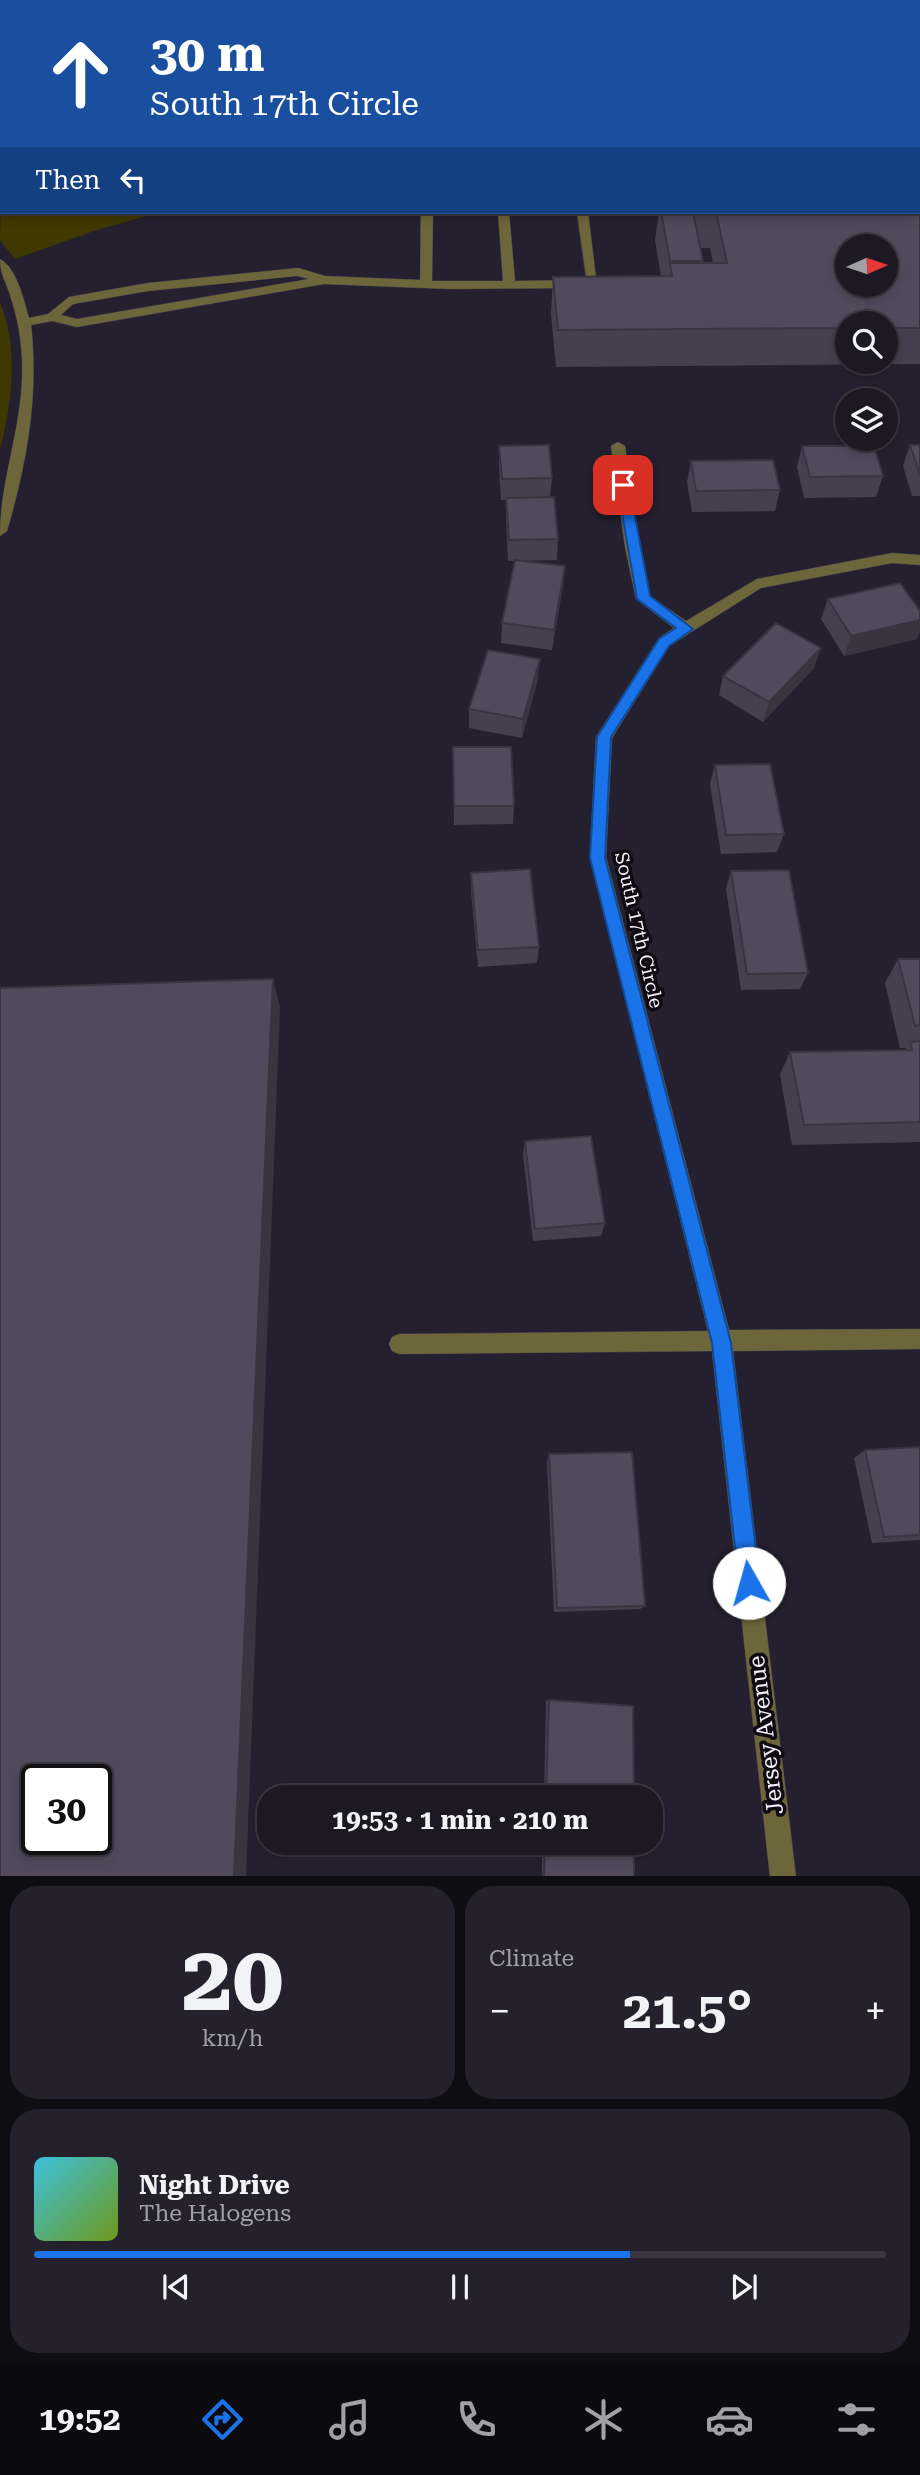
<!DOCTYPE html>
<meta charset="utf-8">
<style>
:root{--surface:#1c1824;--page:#25212c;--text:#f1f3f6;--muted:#a0a0a6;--line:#3a3741;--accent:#1a73e8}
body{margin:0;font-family:"Roboto Serif",serif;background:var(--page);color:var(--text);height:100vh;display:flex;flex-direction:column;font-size:26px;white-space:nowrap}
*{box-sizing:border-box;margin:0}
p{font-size:23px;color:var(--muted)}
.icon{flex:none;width:38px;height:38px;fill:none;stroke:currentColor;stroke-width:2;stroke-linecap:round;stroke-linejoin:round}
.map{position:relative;height:1876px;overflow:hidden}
.drawer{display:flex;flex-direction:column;gap:10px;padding:10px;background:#0f0d14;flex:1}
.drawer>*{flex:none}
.hud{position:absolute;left:0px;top:0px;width:920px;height:214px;box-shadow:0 4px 10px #0003,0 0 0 2px var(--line);background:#1a4fa0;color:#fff;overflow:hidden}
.needle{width:46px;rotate:87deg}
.tools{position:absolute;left:835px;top:234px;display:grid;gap:14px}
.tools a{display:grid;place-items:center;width:63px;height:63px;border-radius:50%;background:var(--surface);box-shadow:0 4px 10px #0003,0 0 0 2px var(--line);font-size:35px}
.speed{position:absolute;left:21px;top:1764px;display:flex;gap:14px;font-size:35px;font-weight:700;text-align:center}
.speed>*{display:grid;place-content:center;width:91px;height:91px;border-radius:50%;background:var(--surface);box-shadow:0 4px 10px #0003,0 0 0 2px var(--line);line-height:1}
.speed .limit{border:4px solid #111;border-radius:10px;background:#fff;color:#111}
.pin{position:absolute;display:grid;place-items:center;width:60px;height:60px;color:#fff;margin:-30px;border-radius:14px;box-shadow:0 4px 10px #0006}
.me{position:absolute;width:77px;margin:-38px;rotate:353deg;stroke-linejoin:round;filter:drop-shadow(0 0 5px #0008)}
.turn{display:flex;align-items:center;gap:24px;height:147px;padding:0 35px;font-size:32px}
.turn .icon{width:91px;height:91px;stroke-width:2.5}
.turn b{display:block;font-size:49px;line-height:60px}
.then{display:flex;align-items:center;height:66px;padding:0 35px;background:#0003;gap:14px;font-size:26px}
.big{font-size:52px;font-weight:700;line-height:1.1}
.drawer .widget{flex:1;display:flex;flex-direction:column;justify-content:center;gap:10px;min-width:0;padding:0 24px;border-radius:28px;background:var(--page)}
.drawer .dial{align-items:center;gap:0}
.dial b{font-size:91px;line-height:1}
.song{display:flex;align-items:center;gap:21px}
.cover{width:84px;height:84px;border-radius:10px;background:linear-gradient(135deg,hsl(190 70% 55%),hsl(80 70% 35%))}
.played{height:7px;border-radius:4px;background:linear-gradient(90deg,var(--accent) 70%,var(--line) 70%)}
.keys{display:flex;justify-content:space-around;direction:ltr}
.heat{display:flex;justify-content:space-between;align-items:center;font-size:38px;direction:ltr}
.drawer .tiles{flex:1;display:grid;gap:10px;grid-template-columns:1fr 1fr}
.widget:last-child{grid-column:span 2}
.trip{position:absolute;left:257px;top:1785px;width:406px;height:70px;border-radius:28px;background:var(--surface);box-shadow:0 4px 10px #0003,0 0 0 2px var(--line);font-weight:700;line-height:70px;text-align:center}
.dock{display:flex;height:112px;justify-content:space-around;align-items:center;background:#0b0a0e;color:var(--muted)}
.dock .icon{width:49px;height:49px}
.dock .selected{color:var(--accent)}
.dock b{font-size:32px;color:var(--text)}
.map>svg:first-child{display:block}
.green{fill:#3f3800}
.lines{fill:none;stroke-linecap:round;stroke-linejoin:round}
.minor-casing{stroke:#423d4d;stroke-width:1}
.minor{fill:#6c663a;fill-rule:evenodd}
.wall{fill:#45404f;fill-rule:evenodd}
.shaded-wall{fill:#383440}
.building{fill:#504a5c;stroke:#383440;stroke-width:2;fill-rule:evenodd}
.route{fill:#1a73e8;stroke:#114b97;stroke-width:2}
.labels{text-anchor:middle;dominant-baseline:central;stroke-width:7;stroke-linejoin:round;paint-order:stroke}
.street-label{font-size:19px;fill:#f4f1fc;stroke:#0e0b13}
.near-street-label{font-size:23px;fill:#f4f1fc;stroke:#0e0b13}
</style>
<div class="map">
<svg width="920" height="1877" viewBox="0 0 920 1877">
<rect width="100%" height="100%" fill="#252030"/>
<path class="green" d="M220 0H596L219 2Z
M2 151V212H161L94 231 15 259 0 240Z
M0 303C19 348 12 403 0 449Z"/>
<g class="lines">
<g class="minor-casing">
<path id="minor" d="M669 0H679V2H669Z
M421 212H433L432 281H503L498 212H509L515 281 576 280 582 284 576 288 450 289 324 284 77 327 52 321 31 325C39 396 27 462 7 531L0 536C0 476 25 422 22 359 21 337 17 316 10 295 6 282 0 274 0 259 17 268 24 301 29 318L48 314 69 297 148 283 298 268 325 276 420 280ZM297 276 309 279 77 319 61 315 73 304 148 291Z
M577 212H588L597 286 587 283Z
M618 442 625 446 639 547 650 596 686 621 757 579 892 553 920 555V565L892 563 761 588 669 646 612 738 606 857 729 1330 920 1329V1349L733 1351 796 1877H770L712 1351 399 1354 392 1351 389 1344 392 1337 399 1334 708 1331 590 857 596 737 659 638 674 628 636 599 625 547 611 446Z"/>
</g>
<use href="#minor" class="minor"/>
</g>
<path class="wall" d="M920 196V364L556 367 551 314 553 277 661 276 655 240 659 212H919ZM700 248H710L713 263H703ZM847 324H886V362H847Z
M910 445H920V496H912L903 466Z
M499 446 552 478 550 497 558 539 557 560 519 561 565 566 563 586 552 650 501 643 502 623 515 561H508L506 519V500H501L499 467Z
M802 446 883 476 876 497 804 498 797 467Z
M691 461 780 490 775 511 692 512 687 482Z
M828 599 917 639 844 656 821 619Z
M814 668 763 722 719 695 723 676Z
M538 679 522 738 469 728V709Z
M453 747 514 806 513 824 454 825Z
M715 765 784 834 777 852 721 854 710 784Z
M731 871 808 973 800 989 741 990 726 889Z
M471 873 539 947 537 963 478 967 471 891Z
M898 959H920V1142L792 1145 780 1074 790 1052 905 1050 906 1048H900L885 983Z
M525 1141 605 1223 601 1236 533 1241 523 1155Z
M920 1447V1540L872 1543 854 1458 865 1450Z
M549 1454 645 1606 640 1609 554 1612 547 1462Z
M549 1700 634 1797H544L546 1701Z
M542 1843H634L542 1877Z"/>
<path class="shaded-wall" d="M2 9V42L0 43V10Z
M565 566 563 586 552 650 554 630Z
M920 620V632L917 639 844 656 851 636Z
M821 648 814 668 763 722 769 702Z
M540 659 538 679 522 738 523 719Z
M273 979 280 1007 246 1877H234Z"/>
<path class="building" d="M0 0H10L14 2H2V9L0 10Z
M919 196H920V328H886V324H847V328L558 330 553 277 672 276 670 263H727L716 212H919ZM847 247H886V285H847Z
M661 212H695H693L703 261H670Z
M549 445 552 478 502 479 499 446Z
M910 445H920V475Z
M802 446H874L883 476 810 477Z
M773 460 780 490 696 491 691 461Z
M554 497 558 539 509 540 506 498Z
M515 560 565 566 554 630 502 623Z
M900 583 920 611V620L851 636 828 599Z
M776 623 821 648 769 702 723 676Z
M488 650 540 659 523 719 469 709Z
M453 747H511L514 806H454Z
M770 764 784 834 726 835 715 765Z
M530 869 539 947 478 950 471 873Z
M789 870 808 973 747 974 731 871Z
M898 959H920V1025L915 1026Z
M273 979 234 1877H0V988ZM37 1780H96V1839H37Z
M920 1041V1122L804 1125 790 1052 912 1050 910 1042Z
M591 1136 605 1223 535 1229 525 1141Z
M920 1447V1535L884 1537 865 1450Z
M632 1452 645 1606 557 1608 549 1454Z
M549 1700 633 1706 634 1797H546Z
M545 1843H634V1877H544Z"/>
<path class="route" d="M623 481 629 485 650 596 693 629 669 646 611 737 605 858 731 1343 760 1583 757 1590 749 1593 742 1590 739 1583 712 1343 590 858 597 737 659 639 676 628 637 599 617 485Z"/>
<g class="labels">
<g class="street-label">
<text transform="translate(639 930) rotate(77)">South 17th Circle</text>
</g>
<g class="near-street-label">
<text transform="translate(766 1735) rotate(-97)">Jersey Avenue</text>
</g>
</g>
</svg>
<div class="tools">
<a><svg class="needle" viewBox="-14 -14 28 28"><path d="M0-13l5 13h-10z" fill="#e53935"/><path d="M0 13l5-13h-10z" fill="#a0a0a6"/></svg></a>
<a><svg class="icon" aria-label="search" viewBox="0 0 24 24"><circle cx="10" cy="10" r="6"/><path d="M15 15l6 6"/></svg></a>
<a><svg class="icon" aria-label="layers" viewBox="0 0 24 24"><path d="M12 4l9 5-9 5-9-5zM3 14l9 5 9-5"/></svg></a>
</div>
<div class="speed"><div class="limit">30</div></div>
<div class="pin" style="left:623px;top:485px;background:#d93025"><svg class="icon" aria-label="arrive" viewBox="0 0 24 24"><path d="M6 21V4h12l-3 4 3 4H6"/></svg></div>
<svg class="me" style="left:749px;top:1583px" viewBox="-20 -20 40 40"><circle r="19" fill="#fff"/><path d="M0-13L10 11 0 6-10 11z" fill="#1a73e8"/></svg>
<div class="trip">19:53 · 1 min · 210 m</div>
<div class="hud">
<div class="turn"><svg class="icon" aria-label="ahead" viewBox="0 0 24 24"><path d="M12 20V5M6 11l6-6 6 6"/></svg><div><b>30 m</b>South 17th Circle</div></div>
<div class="then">Then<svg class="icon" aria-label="left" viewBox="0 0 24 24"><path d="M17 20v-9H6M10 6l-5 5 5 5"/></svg></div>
</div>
</div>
<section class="drawer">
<div class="tiles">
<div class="widget dial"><b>20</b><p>km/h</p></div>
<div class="widget"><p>Climate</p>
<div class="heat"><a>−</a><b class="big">21.5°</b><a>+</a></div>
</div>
<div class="widget">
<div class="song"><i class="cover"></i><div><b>Night Drive</b><p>The Halogens</p></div></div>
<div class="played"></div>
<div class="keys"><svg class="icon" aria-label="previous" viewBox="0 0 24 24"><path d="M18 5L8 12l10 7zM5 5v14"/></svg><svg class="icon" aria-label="pause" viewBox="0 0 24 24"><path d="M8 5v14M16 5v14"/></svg><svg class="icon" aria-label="next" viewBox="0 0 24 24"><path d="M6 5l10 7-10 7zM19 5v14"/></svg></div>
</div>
</div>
</section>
<nav class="dock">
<b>19:52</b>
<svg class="icon selected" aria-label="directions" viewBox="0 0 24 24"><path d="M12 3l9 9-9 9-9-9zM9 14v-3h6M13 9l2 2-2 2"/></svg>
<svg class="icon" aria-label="music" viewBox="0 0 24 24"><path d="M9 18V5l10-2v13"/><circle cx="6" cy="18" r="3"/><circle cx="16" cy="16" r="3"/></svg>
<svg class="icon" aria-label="phone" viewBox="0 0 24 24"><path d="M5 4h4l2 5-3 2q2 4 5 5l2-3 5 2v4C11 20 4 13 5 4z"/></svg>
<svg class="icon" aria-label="climate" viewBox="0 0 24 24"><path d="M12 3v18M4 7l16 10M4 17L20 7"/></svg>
<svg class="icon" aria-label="car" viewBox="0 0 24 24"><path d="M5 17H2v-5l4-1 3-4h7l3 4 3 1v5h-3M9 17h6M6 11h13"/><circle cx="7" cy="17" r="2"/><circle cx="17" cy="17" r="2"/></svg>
<svg class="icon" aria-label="filters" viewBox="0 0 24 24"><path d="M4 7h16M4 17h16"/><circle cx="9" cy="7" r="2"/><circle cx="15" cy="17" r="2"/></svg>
</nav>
